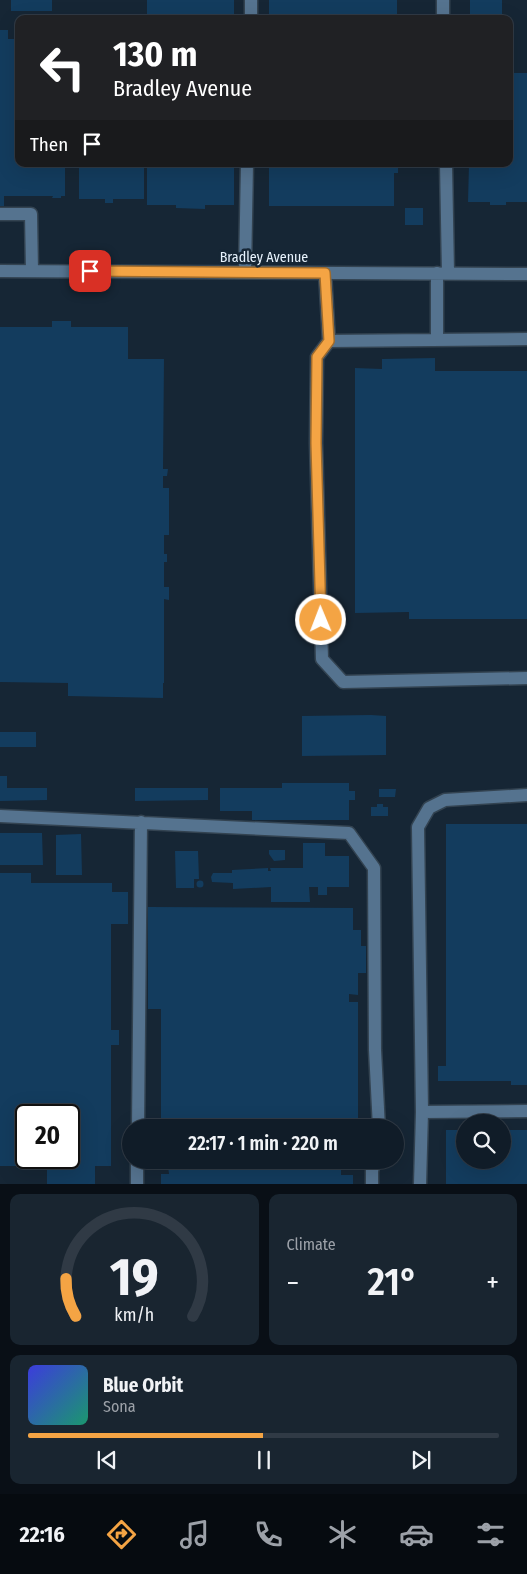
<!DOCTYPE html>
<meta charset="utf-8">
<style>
:root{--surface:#101c28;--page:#192530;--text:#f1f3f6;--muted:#9ca1a8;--line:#303a45;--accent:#f4a444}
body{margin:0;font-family:"Fira Sans Condensed",sans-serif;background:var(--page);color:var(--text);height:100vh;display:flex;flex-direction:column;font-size:19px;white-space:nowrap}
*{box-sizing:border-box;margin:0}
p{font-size:16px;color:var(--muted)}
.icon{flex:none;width:28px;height:28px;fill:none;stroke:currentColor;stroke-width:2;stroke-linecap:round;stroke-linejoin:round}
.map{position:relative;height:1184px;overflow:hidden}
.details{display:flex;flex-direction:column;gap:10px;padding:10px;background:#090f16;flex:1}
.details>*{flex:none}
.top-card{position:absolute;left:15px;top:15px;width:498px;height:152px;border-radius:10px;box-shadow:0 5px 20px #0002,0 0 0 1px var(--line);background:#202124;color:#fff;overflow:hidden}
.controls{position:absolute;left:456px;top:1114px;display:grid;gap:10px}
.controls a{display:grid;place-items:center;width:55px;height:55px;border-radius:50%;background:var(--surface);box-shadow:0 5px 20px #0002,0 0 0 1px var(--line);font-size:25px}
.speed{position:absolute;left:15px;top:1104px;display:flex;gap:10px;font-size:25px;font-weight:700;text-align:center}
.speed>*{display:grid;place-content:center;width:65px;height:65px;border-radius:50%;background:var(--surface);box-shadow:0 5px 20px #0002,0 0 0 1px var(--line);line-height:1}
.speed .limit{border:2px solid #111;border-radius:8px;background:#fff;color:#111}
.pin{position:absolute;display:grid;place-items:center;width:42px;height:42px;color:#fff;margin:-21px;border-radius:10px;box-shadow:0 2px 8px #0006}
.me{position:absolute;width:55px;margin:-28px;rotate:359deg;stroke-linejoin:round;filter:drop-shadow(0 0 4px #0008)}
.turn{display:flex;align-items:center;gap:18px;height:105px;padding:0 15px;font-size:22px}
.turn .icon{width:65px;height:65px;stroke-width:2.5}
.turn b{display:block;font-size:35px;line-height:42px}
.then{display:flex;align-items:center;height:48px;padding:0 15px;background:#0003;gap:10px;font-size:19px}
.big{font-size:38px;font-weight:600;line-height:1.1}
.details .tile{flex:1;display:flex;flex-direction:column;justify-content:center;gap:8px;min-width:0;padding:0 18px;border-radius:10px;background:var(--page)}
.details .dial{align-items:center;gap:0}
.dial svg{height:130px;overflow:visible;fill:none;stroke:var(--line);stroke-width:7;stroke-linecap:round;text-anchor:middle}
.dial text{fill:var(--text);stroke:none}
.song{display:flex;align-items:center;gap:15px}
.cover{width:60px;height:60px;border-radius:8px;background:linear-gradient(135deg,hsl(240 70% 55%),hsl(160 70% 35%))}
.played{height:5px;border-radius:2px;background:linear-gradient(90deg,var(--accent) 50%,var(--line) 50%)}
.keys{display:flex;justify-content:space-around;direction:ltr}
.heat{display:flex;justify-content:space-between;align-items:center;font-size:28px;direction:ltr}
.details .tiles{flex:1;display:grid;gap:10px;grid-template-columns:1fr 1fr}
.tile:last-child{grid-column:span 2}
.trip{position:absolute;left:122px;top:1119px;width:282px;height:50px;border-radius:25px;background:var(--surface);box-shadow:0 5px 20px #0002,0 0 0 1px var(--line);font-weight:600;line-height:50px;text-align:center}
.dock{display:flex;height:80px;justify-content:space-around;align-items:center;background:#060b10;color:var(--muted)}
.dock .icon{width:35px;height:35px}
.dock .current{color:var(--accent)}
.dock b{font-size:22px;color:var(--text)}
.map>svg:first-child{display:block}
.building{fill:#133c5e;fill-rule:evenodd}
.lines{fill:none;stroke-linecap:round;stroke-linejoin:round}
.minor-casing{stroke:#334351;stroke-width:15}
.minor{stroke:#55738f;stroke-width:12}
.route-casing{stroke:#9f6b2c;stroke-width:12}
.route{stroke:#f4a444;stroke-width:9}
.labels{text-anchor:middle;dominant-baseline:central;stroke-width:5;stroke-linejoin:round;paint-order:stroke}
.street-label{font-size:14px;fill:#e8f3fd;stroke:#162635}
</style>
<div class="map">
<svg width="527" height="1184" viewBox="0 0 527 1184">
<rect width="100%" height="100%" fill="#162635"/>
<path class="building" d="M11 0H52V11H11Z
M147 0H234V19H147Z
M269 0H397V19H269Z
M470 0H502V19H470Z
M0 30H8V39H19V164H65V196H61V198H52L53 196H4V206H0Z
M509 73H527V202H506V205H490V202H468L469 164H509Z
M79 164H144V199H113V203H105V199H79Z
M147 164H234V205H205V209L176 208V205H147Z
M269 164H397V166H394V168H398V173H394V206H269Z
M405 208H423V225H405Z
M52 321H71V327H128V359H164L163 469H168L167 476H163V488H169V535H164V554H167V562H164V587H169V600L164 599V683H163V698L68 696V683L0 682V327H52Z
M435 358V371H527V619H409V612L355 613V368L382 369V359Z
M371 715 386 716V755L302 756V716Z
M0 732H36V747H0Z
M0 776H7V788H47V800L0 801Z
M282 783H349V791H355V800H349V820H252V811H220V788H282Z
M135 788H208V800L135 801Z
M379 789H396L395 797H379Z
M377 804H383V807H388V816H371V807H377Z
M446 824H527V1085H511V1081H438V1066H446Z
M0 833H42L43 865H0Z
M81 834 82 875H56V835Z
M303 843H325V856H349V887H327V895H318V887H309L310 902H271V887L233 889V883L212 882 211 877 213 873H232V870L268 868V871H271L270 868H303Z
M269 850H285V860L274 861 269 854Z
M175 851H198L199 879H194V888H176Z
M0 873H31V883H112V892H128V924H111V1030H119V1045H111V1166H95V1184H47V1166H0ZM26 1115H69V1158H26Z
M196.5 884a3.5 3.5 0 1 1 7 0a3.5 3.5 0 1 1-7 0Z
M148 907 353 908V930H361V946H366V973H358V995L349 994V1002H358V1128H161V1009H148Z
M474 1117H499V1122H474Z
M446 1130H465V1160H502V1130H527V1184H446Z
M161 1160H358V1165L341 1166V1175H353V1184H161V1174H169L168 1166H161Z"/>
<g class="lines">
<g class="minor-casing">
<path id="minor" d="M443 0V19
M251 19V0
M446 164 448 273
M0 214H31L32 271
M0 271 527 274
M245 272 247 164
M325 273 329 341
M437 273V339
M527 339 329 341 317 357 316 443 322 659 343 682 527 678
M0 816 349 833 374 868 375 1050 379 1128
M422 1112 527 1111
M138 1128 141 822
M137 1184V1160
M372 1184V1171L375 1160
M420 1184 422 1112 418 827 429 808 445 800 527 795"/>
</g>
<use href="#minor" class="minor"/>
</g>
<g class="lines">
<g class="route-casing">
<path id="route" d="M90 271 325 273 329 341 317 357 316 443 321 620"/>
</g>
<use href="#route" class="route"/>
</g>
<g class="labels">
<g class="street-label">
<text x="264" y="257">Bradley Avenue</text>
</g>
</g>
</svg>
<div class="controls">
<a><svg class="icon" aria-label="search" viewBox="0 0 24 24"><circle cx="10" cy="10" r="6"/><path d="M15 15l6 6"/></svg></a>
</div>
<div class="speed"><div class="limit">20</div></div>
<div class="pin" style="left:90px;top:271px;background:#d93025"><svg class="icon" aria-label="arrive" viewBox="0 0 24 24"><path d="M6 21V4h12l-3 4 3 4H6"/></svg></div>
<svg class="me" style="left:321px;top:620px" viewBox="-20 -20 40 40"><circle r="17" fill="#f4a444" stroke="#fff" stroke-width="3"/><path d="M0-11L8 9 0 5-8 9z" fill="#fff"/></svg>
<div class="trip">22:17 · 1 min · 220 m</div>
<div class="top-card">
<div class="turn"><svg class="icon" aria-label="left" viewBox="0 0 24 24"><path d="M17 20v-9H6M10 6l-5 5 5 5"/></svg><div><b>130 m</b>Bradley Avenue</div></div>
<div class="then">Then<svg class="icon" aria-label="arrive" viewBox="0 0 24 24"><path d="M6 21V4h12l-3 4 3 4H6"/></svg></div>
</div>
</div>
<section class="details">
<div class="tiles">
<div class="tile dial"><svg viewBox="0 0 100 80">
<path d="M14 69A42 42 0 1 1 86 69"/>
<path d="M14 69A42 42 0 0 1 8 46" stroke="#f4a444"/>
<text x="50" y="56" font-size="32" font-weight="700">19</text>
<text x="50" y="72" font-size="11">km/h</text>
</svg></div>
<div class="tile"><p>Climate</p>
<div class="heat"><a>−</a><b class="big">21°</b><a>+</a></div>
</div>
<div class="tile">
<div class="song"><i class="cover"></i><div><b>Blue Orbit</b><p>Sona</p></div></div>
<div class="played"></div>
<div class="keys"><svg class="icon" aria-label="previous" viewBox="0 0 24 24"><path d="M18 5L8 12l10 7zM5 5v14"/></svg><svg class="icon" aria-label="pause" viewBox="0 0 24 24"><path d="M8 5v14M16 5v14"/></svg><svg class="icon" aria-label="next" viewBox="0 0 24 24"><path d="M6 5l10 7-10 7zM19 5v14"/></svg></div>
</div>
</div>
</section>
<nav class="dock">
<b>22:16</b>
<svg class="icon current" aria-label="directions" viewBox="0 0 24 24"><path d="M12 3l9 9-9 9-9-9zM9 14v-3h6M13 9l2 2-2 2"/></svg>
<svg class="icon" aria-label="music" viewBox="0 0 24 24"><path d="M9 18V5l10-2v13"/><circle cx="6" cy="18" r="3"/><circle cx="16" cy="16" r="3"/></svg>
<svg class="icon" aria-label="phone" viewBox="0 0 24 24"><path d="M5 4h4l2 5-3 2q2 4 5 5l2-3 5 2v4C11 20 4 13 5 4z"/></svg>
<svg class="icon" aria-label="climate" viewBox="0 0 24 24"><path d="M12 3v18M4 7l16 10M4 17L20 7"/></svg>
<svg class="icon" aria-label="car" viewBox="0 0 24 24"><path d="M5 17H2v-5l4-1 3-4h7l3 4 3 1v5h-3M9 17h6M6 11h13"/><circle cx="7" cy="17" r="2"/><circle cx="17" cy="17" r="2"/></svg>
<svg class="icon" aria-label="filters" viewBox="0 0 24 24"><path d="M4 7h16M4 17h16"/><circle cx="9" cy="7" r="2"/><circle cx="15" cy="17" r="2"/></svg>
</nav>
